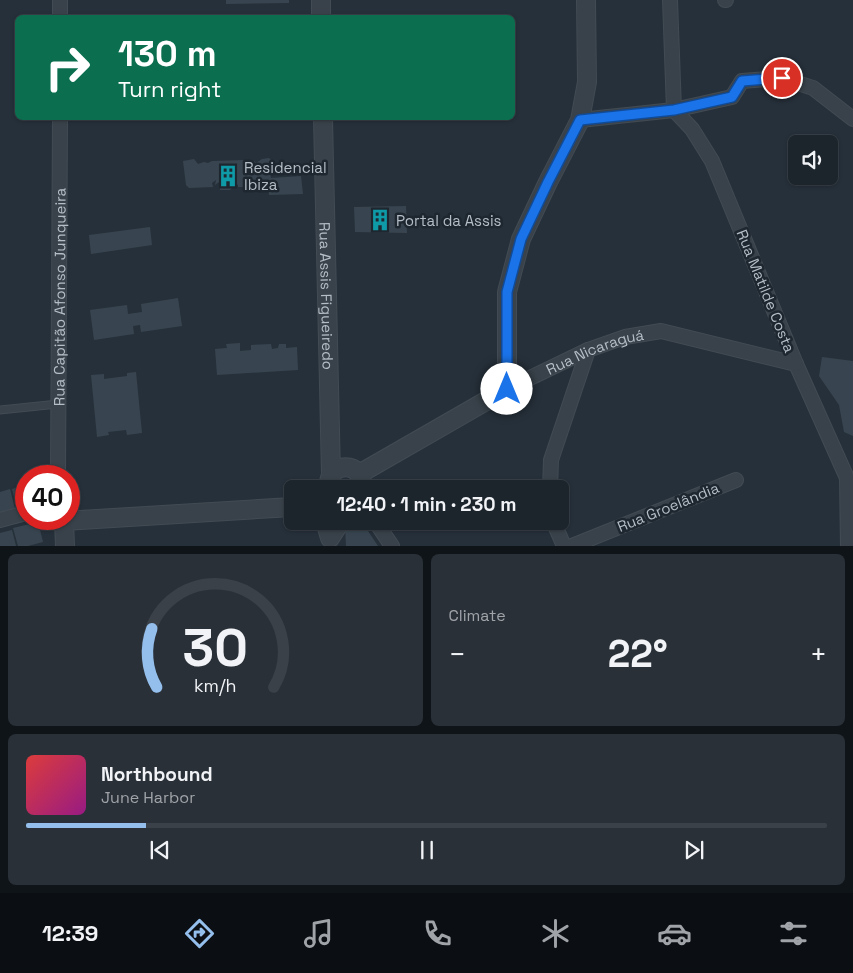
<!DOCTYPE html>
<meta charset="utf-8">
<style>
:root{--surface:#1c242c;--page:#293038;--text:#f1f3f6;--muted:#a0a4a9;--line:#3a4148;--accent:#94beec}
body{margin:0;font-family:"Space Grotesk",sans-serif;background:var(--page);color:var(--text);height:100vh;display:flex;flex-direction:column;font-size:19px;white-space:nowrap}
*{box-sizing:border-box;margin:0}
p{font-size:16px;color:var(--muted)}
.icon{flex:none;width:28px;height:28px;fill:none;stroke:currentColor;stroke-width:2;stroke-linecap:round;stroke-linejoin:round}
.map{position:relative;height:546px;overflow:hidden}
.side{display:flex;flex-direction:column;gap:8px;padding:8px;background:#0f1418;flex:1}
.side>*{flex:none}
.hud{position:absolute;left:15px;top:15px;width:500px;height:105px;border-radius:8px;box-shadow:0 1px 4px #0004,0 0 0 1px var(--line);background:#0b6e4f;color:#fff;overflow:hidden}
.fabs{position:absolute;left:788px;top:135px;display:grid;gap:10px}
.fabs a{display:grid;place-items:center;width:50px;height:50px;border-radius:8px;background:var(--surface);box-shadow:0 1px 4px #0004,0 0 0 1px var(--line);font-size:25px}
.speed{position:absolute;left:15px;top:465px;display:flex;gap:10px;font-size:25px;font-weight:700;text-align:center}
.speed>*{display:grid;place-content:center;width:65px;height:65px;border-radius:50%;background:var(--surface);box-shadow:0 1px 4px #0004,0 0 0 1px var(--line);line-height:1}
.speed .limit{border:8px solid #d22;background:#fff;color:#111}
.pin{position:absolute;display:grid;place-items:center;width:42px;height:42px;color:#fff;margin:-21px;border:2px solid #fff;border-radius:50%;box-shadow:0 1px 5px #0007}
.me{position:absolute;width:55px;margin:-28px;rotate:0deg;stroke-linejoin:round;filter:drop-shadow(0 0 4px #0008)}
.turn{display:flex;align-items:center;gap:18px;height:105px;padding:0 20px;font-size:22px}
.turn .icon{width:65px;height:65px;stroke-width:2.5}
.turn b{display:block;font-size:35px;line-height:42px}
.big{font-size:38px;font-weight:700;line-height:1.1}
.side .card{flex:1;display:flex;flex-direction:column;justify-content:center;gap:8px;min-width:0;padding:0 18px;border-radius:8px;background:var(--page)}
.side .dial{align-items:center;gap:0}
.dial svg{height:130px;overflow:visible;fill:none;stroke:var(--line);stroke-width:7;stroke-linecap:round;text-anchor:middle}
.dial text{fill:var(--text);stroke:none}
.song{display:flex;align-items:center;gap:15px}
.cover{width:60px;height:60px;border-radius:8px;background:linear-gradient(135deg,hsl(0 70% 55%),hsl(310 70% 35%))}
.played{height:5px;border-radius:2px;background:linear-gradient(90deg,var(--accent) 15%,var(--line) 15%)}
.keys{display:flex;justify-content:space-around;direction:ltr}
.heat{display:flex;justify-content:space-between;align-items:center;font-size:28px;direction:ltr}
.side .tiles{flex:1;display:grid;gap:8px;grid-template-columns:1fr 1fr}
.card:last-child{grid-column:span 2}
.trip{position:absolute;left:284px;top:480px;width:285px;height:50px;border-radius:8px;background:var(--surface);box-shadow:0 1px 4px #0004,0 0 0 1px var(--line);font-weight:700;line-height:50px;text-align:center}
.tab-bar{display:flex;height:80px;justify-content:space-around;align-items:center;background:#0b0e12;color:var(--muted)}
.tab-bar .icon{width:35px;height:35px}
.tab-bar .selected{color:var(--accent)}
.tab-bar b{font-size:22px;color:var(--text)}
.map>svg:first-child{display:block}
.building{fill:#384550}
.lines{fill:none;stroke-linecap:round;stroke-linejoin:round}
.service-casing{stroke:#424b53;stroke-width:9}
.minor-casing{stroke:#424b53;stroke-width:16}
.tertiary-casing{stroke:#424b53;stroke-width:20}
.service{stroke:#39424a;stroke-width:7}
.minor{stroke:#39424a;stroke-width:14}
.tertiary{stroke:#39424a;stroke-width:18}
.route-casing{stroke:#114b97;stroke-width:12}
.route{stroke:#1a73e8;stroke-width:9}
.labels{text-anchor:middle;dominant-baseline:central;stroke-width:5;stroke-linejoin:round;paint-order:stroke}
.poi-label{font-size:15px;fill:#b5bdc6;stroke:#1e272f;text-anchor:start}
.street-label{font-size:15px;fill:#b5bdc6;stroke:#1e272f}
</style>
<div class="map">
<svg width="853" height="546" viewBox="0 0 853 546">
<rect width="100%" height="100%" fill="#26303a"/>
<path class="building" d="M226 0H289V3L226 4Z
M269 158 271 160 273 168 270 172 271 178 301 176 303 194 269 195 268 186 264 187 262 185 261 187H238V185L232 181V188L230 190H220L219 182 215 185 216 180 212 183 213 187 189 188 186 185 183 161 194 159 198 164 204 162 208 163 212 161 244 160 246 162 254 161 256 163 262 159Z
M406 206 407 233 355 232 354 207Z
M150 227 152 245 91 254 89 235Z
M178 298 182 326 141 332 140 325 133 326 134 334 94 340 90 310 127 305 128 314 142 312 141 304Z
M240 343V351L251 350V345L271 344 272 349 278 348 279 344H286V348L297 347 298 370 217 375 215 349 227 348 226 344Z
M822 357 853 361V436L844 432 839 405 819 376Z
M136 372 142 433 127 435 126 430 108 432 109 435 97 437 91 375 104 374V379L127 376V373Z
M26 485V506L17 508 12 489Z
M10 489 15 509 0 513V492Z
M38 522 43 542 28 546H18L13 528Z
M364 525 378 546H346L345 526Z
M12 530 16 546H0V533Z"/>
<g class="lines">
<g class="service-casing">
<path id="service" d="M0 410 58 404"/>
</g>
<g class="minor-casing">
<g id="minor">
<path d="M670 0 674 110 692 129 712 161 796 364 847 478 848 546"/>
<path d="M725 0H726"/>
<path d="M60 18V0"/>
<path d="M580 120 674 110 732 97 742 81 782 78 813 88 853 119"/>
<path id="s1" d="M507 389 588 350 625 337 661 331 796 364"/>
<path id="s2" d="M58 476 60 118"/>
<path d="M550 489 551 460 588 350"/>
<path d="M0 520 26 513"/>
<path d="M375 521 392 546"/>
<path d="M553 521 564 546"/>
<path d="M572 546 736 480"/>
</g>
</g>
<g class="tertiary-casing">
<g id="tertiary">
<path d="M321 0V18"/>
<path id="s3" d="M323 118 331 475"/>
<path d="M359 474 507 389V292L521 239 548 182 580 120 587 82 586 0"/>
<path d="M330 489C323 460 368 460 361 489"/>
<path d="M325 521 330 538 341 521"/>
<path d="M65 546 64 521 292 507"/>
</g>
</g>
<use href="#service" class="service"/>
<use href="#minor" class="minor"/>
<use href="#tertiary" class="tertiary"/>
</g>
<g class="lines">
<g class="route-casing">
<path id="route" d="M507 389V292L521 239 548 182 580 120 674 110 732 97 742 81 782 78"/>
</g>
<use href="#route" class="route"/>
</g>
<defs>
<g id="building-bare" transform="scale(1.725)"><path d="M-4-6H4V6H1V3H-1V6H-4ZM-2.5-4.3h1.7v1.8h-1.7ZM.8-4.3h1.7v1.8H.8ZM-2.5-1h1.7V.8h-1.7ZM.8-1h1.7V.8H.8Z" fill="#0f9aa8" stroke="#1e272f" stroke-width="2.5" paint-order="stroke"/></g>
</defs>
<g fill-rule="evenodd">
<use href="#building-bare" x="228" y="176"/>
<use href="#building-bare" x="380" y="220"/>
</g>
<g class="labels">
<g class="poi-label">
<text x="244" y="167">Residencial<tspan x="244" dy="17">Ibiza</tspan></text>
<text x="396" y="220">Portal da Assis</text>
</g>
<g class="street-label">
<text transform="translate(766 291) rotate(68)">Rua Matilde Costa</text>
<text stroke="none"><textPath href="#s3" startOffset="178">Rua Assis Figueiredo</textPath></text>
<text stroke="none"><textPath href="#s2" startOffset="179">Rua Capitão Afonso Junqueira</textPath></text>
<text stroke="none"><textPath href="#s1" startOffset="96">Rua Nicaraguá</textPath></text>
<text transform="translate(668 507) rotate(-22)">Rua Groelândia</text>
</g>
</g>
</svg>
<div class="fabs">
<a><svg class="icon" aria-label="sound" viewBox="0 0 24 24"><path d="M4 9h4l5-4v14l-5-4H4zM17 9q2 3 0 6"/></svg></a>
</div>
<div class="speed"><div class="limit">40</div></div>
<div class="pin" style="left:782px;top:78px;background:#d93025"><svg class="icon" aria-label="arrive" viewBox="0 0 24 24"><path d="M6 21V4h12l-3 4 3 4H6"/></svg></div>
<svg class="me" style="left:507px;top:389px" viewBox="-20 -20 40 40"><circle r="19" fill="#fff"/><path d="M0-13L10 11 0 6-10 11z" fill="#1a73e8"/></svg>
<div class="trip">12:40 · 1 min · 230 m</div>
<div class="hud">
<div class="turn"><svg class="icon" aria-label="right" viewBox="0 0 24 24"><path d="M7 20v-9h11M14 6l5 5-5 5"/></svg><div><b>130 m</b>Turn right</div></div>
</div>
</div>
<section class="side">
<div class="tiles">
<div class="card dial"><svg viewBox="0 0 100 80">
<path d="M14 69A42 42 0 1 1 86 69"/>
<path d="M14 69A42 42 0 0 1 11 33" stroke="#94beec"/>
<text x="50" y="56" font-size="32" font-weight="700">30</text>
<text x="50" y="72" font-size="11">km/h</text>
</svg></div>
<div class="card"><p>Climate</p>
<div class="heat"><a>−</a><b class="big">22°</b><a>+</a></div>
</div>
<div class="card">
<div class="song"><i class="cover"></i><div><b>Northbound</b><p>June Harbor</p></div></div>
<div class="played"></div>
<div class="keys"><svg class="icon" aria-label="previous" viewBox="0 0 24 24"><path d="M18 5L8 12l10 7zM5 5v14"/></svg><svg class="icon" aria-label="pause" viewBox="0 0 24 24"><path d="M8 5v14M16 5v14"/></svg><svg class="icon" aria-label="next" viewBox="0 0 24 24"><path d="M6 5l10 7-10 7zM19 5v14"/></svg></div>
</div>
</div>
</section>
<nav class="tab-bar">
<b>12:39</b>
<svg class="icon selected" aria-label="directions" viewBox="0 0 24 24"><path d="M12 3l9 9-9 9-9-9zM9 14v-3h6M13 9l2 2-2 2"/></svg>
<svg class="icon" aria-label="music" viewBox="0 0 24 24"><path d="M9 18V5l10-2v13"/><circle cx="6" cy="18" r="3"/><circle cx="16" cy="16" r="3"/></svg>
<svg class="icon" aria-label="phone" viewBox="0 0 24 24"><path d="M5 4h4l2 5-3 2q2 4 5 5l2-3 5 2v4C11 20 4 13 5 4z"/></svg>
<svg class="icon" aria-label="climate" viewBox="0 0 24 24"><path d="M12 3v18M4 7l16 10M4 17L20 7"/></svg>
<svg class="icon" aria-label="car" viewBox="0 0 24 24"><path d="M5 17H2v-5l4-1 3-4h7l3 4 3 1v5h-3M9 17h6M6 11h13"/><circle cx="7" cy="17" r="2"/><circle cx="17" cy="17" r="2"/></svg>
<svg class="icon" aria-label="filters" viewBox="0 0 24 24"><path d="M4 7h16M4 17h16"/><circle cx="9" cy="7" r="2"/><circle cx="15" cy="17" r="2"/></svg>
</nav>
